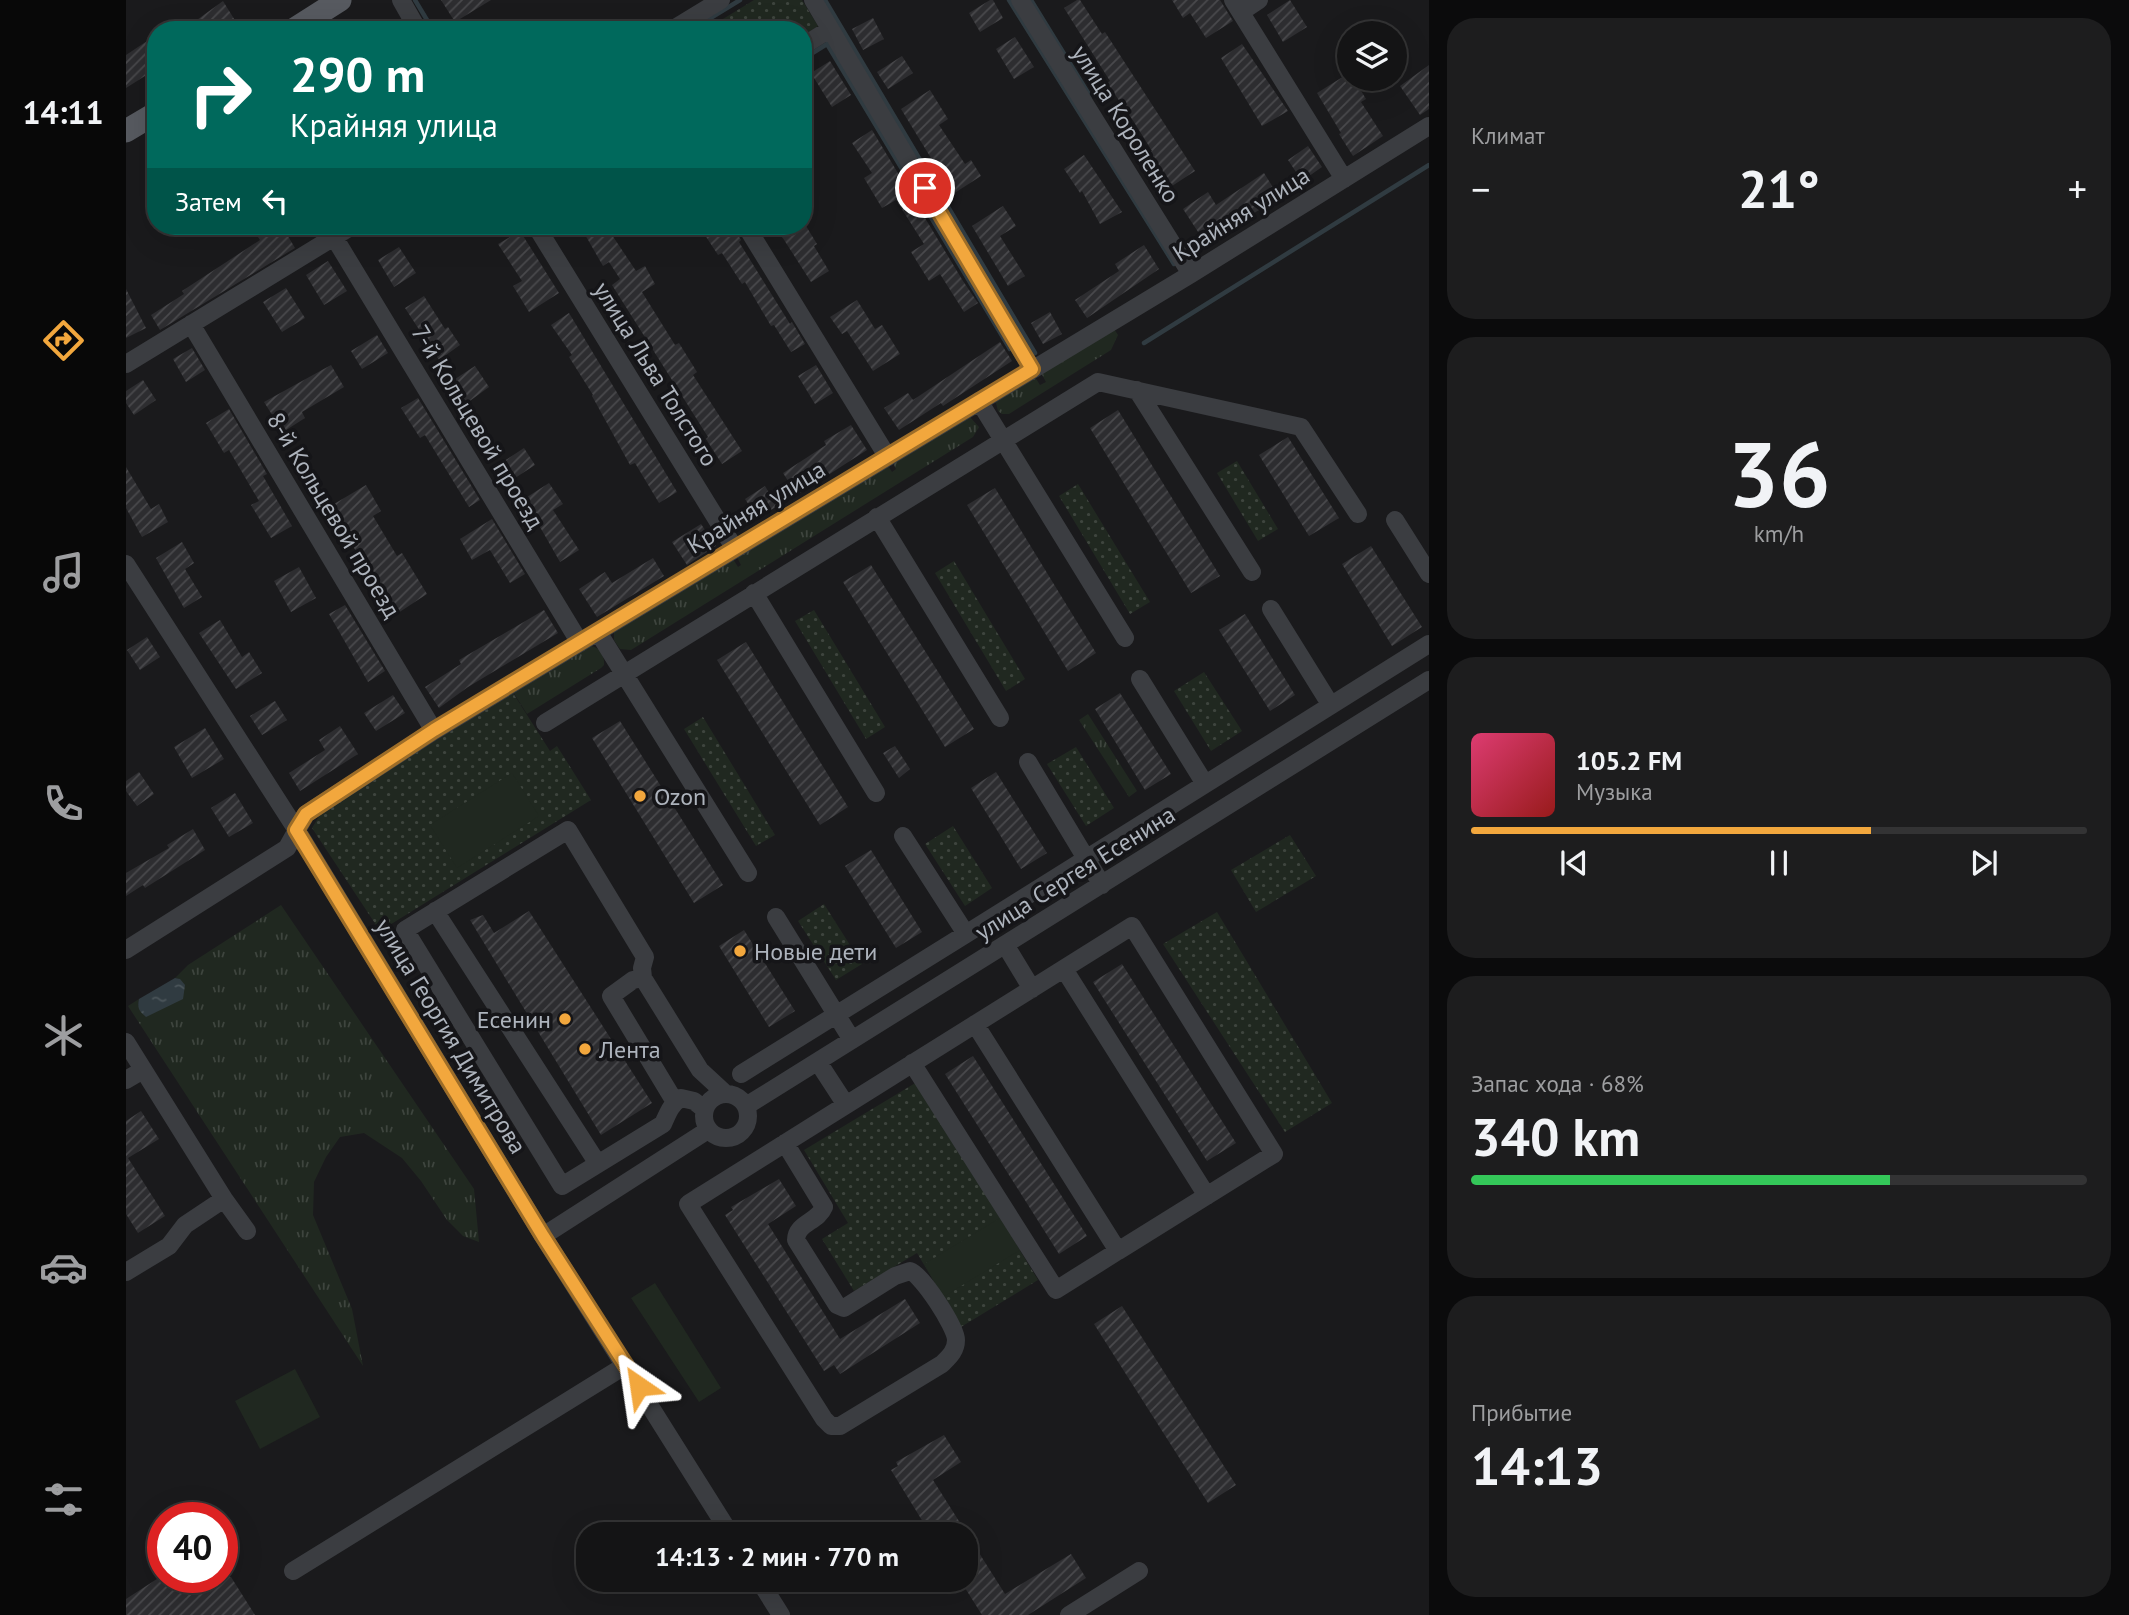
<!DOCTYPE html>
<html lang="ru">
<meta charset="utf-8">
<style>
:root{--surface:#141415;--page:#1d1d1e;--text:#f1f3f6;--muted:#9d9ea0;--line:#333334;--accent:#f2a73d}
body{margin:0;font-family:"PT Sans",sans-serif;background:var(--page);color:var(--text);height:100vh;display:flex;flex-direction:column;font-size:26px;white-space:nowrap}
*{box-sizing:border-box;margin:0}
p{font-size:23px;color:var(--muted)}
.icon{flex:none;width:38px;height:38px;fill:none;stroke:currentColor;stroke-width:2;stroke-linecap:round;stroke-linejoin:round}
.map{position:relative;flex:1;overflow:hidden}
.details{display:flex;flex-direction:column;gap:18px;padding:18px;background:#0b0b0c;width:700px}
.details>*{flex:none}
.guide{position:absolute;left:21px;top:21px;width:665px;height:214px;border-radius:28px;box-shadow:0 7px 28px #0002,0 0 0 2px var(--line);background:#00695c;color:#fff;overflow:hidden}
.controls{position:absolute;left:1211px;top:21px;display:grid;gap:14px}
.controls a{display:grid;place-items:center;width:70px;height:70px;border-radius:50%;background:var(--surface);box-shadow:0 7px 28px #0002,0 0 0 2px var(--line);font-size:35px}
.speed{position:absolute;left:21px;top:1502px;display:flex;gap:14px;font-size:35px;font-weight:700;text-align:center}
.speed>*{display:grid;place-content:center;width:91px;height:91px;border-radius:50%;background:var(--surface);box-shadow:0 7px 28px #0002,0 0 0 2px var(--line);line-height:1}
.speed .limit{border:10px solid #d22;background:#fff;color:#111}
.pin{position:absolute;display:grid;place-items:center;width:60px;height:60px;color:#fff;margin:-30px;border:4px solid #fff;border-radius:50%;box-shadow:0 2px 7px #0007}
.me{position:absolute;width:77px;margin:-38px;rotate:328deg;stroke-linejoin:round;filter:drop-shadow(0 0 5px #0008)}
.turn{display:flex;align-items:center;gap:24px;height:147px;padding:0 28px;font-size:32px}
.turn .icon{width:91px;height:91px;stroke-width:2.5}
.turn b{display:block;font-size:49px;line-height:60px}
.then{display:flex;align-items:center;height:66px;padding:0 28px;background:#0003;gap:14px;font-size:26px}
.big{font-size:52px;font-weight:700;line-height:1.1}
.details .widget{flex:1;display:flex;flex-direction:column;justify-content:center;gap:10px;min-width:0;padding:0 24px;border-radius:28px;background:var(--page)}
.details .dial{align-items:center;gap:0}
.dial b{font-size:91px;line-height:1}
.song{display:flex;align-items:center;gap:21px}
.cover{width:84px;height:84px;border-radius:10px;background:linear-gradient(135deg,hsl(340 70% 55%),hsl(0 70% 35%))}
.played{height:7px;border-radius:4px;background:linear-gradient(90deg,var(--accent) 65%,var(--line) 65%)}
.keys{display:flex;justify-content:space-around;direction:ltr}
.heat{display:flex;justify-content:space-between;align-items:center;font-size:38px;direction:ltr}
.charge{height:10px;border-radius:5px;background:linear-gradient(90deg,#34c759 68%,var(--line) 0)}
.trip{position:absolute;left:450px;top:1522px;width:402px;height:70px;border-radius:28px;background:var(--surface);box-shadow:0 7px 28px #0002,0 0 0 2px var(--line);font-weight:700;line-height:70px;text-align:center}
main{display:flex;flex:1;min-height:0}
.menu{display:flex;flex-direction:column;width:126px;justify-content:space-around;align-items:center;background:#080808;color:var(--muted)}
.menu .icon{width:49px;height:49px}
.menu .selected{color:var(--accent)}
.menu b{font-size:32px;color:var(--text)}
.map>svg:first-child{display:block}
.grass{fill:url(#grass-tufts)}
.park{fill:url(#park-dots)}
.garden{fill:#202820}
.water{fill:url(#water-ripples)}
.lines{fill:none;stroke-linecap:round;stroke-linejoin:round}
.stream{stroke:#303b41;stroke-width:4.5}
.building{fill:url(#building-hatch)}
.minor{stroke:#3b3d41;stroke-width:18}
.major{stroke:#575a60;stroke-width:23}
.route-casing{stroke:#9d6d28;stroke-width:18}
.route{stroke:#f2a73d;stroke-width:12}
.poi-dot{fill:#f2a73d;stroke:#151518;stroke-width:2.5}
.labels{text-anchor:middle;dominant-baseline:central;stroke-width:7;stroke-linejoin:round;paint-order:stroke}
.street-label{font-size:24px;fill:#adb3bc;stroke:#151518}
.poi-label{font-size:24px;fill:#adb3bc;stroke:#151518;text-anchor:start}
</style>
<main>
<nav class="menu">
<b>14:11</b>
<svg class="icon selected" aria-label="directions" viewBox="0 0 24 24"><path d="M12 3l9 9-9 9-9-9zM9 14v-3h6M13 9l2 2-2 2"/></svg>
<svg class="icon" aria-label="music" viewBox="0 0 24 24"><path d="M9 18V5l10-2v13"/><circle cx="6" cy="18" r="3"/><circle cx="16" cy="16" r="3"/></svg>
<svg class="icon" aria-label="phone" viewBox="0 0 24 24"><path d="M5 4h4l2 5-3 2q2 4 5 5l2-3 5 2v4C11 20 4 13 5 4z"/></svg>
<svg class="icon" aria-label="climate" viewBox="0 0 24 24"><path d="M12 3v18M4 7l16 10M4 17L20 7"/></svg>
<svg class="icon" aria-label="car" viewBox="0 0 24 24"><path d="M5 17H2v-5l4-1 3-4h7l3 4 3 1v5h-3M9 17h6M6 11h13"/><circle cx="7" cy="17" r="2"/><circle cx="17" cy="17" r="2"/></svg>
<svg class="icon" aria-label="filters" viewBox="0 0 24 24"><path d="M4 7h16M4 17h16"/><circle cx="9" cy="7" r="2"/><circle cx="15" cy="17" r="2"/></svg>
</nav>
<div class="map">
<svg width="1303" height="1615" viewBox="0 0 1303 1615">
<defs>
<pattern id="grass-tufts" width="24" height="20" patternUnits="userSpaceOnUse" patternTransform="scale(1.75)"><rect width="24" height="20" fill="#202820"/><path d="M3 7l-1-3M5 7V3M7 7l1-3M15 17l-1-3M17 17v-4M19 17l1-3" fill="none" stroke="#3e453e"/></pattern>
<pattern id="park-dots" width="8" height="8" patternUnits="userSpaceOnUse" patternTransform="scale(1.75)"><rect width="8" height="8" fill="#202820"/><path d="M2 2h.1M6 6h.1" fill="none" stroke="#3e453e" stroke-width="1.8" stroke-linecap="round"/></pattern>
<pattern id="water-ripples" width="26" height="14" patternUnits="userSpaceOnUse" patternTransform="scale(1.75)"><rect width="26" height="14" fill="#303b41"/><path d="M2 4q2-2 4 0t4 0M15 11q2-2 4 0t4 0" fill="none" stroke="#4b555a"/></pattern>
<pattern id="building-hatch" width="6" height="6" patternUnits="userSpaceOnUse" patternTransform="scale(1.75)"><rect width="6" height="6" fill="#2d2d30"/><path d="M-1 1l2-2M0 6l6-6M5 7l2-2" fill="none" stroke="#49494c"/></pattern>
</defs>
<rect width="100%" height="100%" fill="#1a1a1c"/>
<path class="grass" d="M986 326 992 335 985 350 883 414H876L872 411 869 399 907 374 914 385 920 382 914 371Z
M843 416 853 427 847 437 505 650 494 649 488 640V631L607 559 612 567 615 565 611 557 761 464 766 472 770 469 766 461Z
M463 646C473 645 479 657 478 665L475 668 401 714 387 692Z
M962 714 1011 791 1003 797 953 720Z
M155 905 348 1189 353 1242 337 1236 321 1220 295 1181 276 1158 238 1133 214 1137 200 1157 188 1182 187 1215 226 1309 237 1366 2 1006 13 999 12 1006 54 979 49 978 62 965Z"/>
<path class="park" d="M628 0H676L692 26 677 36V30H579Z
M1111 461 1152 529 1132 541 1091 473Z
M952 484 1024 602 1004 614 933 496Z
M828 561 899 679 880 691 809 573Z
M688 610 759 727 740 739 669 621Z
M1078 672 1116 731 1085 751 1048 691Z
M387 693 424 751 431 746 465 800 254 931 186 828 197 810Z
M577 717 649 835 630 846 558 729Z
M950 747 988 808 960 826 921 764Z
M827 826 866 888 839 906 799 844Z
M1164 835 1190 876 1130 912 1105 870Z
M698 904 736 964 710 980 672 921Z
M1091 912 1206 1103 1159 1132 1037 944Z
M791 1082 912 1280 835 1327 791 1253 728 1291 696 1239 722 1223 678 1150Z"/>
<path class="garden" d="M386 773 413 816 331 868 304 825Z
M874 1218 894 1250 817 1297 798 1264Z
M529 1283 595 1388 573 1402 505 1298Z
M169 1369 194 1417 134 1449 109 1401Z"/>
<path class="water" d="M49 978 54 979 59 985 57 999 20 1017C13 1011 11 1008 13 999Z"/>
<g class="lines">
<path class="stream" d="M289 0 307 30
M699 0 909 353
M883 0 1048 264
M905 0 964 96
M274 22 279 30
M534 30 543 24
M565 30 614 0
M677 59 701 44 884 349
M1018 343 1303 165"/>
</g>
<path class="building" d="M315 0H365L329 22Z
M864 0H867L877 18 854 32 843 13Z
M951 0H954L976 34 979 32 1069 171 1046 186 1023 152 1026 151 1008 122 981 83 984 81 938 8Z
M1046 0H1094L1107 21 1080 38 1064 13 1057 18Z
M1164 0 1181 27 1157 42 1141 15Z
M97 1 110 22 98 30H57Z
M747 18 758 39 737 50 726 29Z
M889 37 908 67 888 79 870 49Z
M21 41 30 55V69L0 88V55Z
M1116 44 1162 111 1136 126 1095 58Z
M776 56 787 73 762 89 751 72Z
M704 61 725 95 706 107 685 73Z
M1303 65V109L1294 115 1274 86Z
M1223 73V79H1228L1240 99 1235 102 1257 136 1227 156 1213 134 1215 133 1191 93Z
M804 90 822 119 813 125 839 164 845 160 855 176 827 194 775 109Z
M746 130 837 281 852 303 838 312 814 274 803 281 785 252 798 244 770 200 756 208 738 178 746 173 726 143Z
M1182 146 1196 167 1176 181 1162 160Z
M958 155 996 212 974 224 956 191 954 193 938 169Z
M1138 173 1153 197 1122 217 1120 214 1078 241 1057 209 1082 192 1090 205Z
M877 206 890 226 874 236 899 276 882 286 846 226Z
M151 226H156L169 248 34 330 25 315 58 294 56 291 134 240 132 237Z
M454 226H480L510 271 519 266 529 284 516 292 549 345 553 343 571 372 567 375 616 451 596 464 580 439 582 437 486 285 494 279 483 262 477 266Z
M573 226H607L615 240 613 242 664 324 666 322 679 344 665 352 648 325 645 326 619 282 616 284 596 253 592 255Z
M664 226H680L691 244 688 246 703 271 685 282 653 232Z
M394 231 433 293 403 312 387 286 396 281 372 244Z
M1018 245 1033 269 961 318 949 300 993 271 989 264Z
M273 247 290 273 268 287 252 260Z
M202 261 221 291 198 305 180 275Z
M160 288 179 318 156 332 137 302Z
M0 289 20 328 0 338Z
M298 296 319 329 322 327 334 345 313 360 279 308Z
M731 300 749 329 756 325 774 354 747 371 721 331 716 334 704 317Z
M924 312 936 334 917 344 905 323Z
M443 313 551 492 533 503 509 463 504 465 466 396 467 395 443 357 446 355 425 325Z
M251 335 262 353 236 369 225 351Z
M874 342 886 361 817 406 815 403 773 430 758 408 782 393 787 400Z
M66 348 79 370 60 382 47 359Z
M205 365 218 387 176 412 179 418 157 432 138 402Z
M690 365 707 393 689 404 672 376Z
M349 366 363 387 341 403 326 381Z
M17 380 30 400 8 415 0 403V391Z
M292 398 354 500 343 507 299 435 294 438 275 408Z
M103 409 141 474 137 476 166 526 145 538 125 505 133 501 103 450 98 453 80 423Z
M992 410 1094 576 1065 593 964 428Z
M725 425 741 450 671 495 657 473 700 445 698 441Z
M1162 437 1213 518 1183 536 1133 455Z
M398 448 409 465 386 480 375 463Z
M0 467 25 509 33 504 42 522 16 537 0 508Z
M423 483 437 504 427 510 453 550 434 562 398 499Z
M240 485 255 511 247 516 271 556 276 553 301 594 269 615 203 507Z
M639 486 651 506 632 519 619 499Z
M869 488 970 653 942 671 841 505Z
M366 519 399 574 384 583 364 550 346 560 334 539Z
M575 524 590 546 561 565 546 542Z
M56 542 68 563 59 569 76 597 58 608 30 558Z
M1245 546 1296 627 1266 646 1216 564Z
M527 558 538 576 471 617 453 589 479 572 486 583Z
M745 565 848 729 819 747 717 582Z
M173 567 190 598 165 612 148 581Z
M219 605 259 671 242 682 203 614Z
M418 610 432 633 342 687 313 708 299 687 335 664 333 660Z
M1119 614 1169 695 1144 711 1093 630Z
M94 620 116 657 123 652 136 673 110 689 73 633Z
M21 637 34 657 14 670 1 650Z
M620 642 722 807 694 825 591 660Z
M994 693 1045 774 1019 790 969 709Z
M267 695 279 713 250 731 238 713Z
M149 701 161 720 136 735 124 716Z
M494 721 597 885 568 903 466 738Z
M214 726 232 754 174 791 163 773 199 750 193 740Z
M79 728 98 759 66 778 48 747Z
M769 746 784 769 773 778 757 753Z
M13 772 28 794 11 806 0 791V781Z
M870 772 921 853 895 869 845 788Z
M109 793 127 823 103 837 85 808Z
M67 829 79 850 19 888 17 885 0 896V873L43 848 41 845Z
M745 850 796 932 770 948 719 866Z
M403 911 526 1103 475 1135 344 920 357 915 368 933Z
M618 930 669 1011 643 1027 593 946Z
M996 964 1110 1143 1081 1161 967 982Z
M847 1056 961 1236 933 1254 819 1074Z
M15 1111 33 1139 2 1158 39 1216 12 1233 0 1214V1121Z
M653 1179 670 1206 642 1224 714 1339 779 1299 794 1323 714 1374 708 1365 698 1371 599 1215 607 1210 605 1207Z
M996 1306 1110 1485 1082 1503 968 1324Z
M818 1435 835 1462 807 1480 879 1594 945 1554 960 1578 902 1615H856L834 1580H840V1535H805L765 1470 772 1466 770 1462Z
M34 1577H105L129 1615H0V1599Z"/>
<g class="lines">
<path class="minor" d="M275 0 292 30
M687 0 906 369
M894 0 1065 274
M1107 0 1218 179
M1115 12 1133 0
M546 30 595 0
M677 46 704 29
M410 226 609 549
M620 226 761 456
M208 237 454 643
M65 324 308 731
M0 364 226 226
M1011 390 1126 572
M853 401 999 638
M751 517 874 718
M1269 520 1303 574
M0 564 170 829 417 1236 605 1535
M628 593 750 793
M1145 609 1204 704
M472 632 622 873
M1014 679 1079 784
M419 723 972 382 1175 427 1232 514
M902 762 976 885
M309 911 472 1164
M650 917 726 1040
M840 934 1303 644
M880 946 906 989
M0 950 161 848 180 814 308 731 1065 274 1303 126
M938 969 1081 1196
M517 978 507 980 485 996 549 1102
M0 1042 98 1199 121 1231
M786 1063 930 1290 992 1251 849 1024
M615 1074 840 934 777 836
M0 1080 17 1070
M578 1116a22 22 0 1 1 44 0a22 22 0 1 1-44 0Z
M720 1105 1006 926 1148 1154 992 1251
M620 1106 1303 680
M578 1109 568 1101 555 1098C545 1104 542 1113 537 1124L436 1186 279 930 442 830 519 957 516 968 517 978 574 1070 600 1094
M659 1143 698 1207C692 1222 670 1223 670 1240L711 1305 718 1308 769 1276 784 1271C796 1275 830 1327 830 1340 830 1351 823 1357 816 1364L714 1426H705L698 1419 562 1204 720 1105 692 1062
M417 1236 582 1130
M0 1272 43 1246 59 1225 98 1199
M167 1571 500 1365
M633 1580 655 1615
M943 1615 1013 1571"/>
<path class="major" d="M167 30 214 0
M0 131 30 113"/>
</g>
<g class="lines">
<g class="route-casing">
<path id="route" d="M513 1386 417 1236 170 830 180 814 308 730 906 369 799 188"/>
</g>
<use href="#route" class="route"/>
</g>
<g class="poi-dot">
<circle cx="514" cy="796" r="7"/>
<circle cx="614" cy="951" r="7"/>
<circle cx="439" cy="1019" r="7"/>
<circle cx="459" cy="1049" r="7"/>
</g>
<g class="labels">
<g class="street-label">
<text transform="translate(1000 124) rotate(58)">улица Короленко</text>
<text transform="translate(1115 214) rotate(-32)">Крайняя улица</text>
<text transform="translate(530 374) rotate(58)">улица Льва Толстого</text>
<text transform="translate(352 427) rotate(59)">7-й Кольцевой проезд</text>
<text transform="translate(630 507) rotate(-31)">Крайняя улица</text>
<text transform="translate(208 515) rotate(59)">8-й Кольцевой проезд</text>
<text transform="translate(949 873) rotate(-32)">улица Сергея Есенина</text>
<text transform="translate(325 1036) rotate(59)">улица Георгия Димитрова</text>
</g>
<g class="poi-label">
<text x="528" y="796">Ozon</text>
<text x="628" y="951">Новые дети</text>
<text x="425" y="1019" text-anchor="end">Есенин</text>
<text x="473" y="1049">Лента</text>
</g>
</g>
</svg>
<div class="controls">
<a><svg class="icon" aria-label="layers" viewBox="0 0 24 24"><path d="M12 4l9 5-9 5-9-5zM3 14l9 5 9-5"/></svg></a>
</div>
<div class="speed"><div class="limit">40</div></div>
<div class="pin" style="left:799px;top:188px;background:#d93025"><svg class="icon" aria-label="arrive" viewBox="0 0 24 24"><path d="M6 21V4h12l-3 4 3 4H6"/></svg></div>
<svg class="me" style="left:513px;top:1386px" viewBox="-20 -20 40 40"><path d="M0-17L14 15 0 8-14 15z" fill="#f2a73d" stroke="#fff" stroke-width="4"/></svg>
<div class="trip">14:13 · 2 мин · 770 m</div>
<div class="guide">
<div class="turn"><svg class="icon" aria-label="right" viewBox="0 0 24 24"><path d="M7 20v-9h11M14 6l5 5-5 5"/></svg><div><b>290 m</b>Крайняя улица</div></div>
<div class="then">Затем<svg class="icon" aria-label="left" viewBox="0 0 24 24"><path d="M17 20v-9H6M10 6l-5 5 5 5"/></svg></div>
</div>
</div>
<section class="details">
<div class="widget"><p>Климат</p>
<div class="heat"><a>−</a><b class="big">21°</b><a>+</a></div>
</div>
<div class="widget dial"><b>36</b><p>km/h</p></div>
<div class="widget">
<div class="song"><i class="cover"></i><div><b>105.2 FM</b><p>Музыка</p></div></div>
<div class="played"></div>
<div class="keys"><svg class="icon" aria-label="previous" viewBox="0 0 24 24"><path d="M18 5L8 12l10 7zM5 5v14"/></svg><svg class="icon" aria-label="pause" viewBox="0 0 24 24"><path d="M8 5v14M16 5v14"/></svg><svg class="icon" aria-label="next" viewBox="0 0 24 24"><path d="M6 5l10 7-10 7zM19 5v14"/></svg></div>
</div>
<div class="widget"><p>Запас хода · 68%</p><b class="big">340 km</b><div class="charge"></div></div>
<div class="widget"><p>Прибытие</p><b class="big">14:13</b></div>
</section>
</main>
